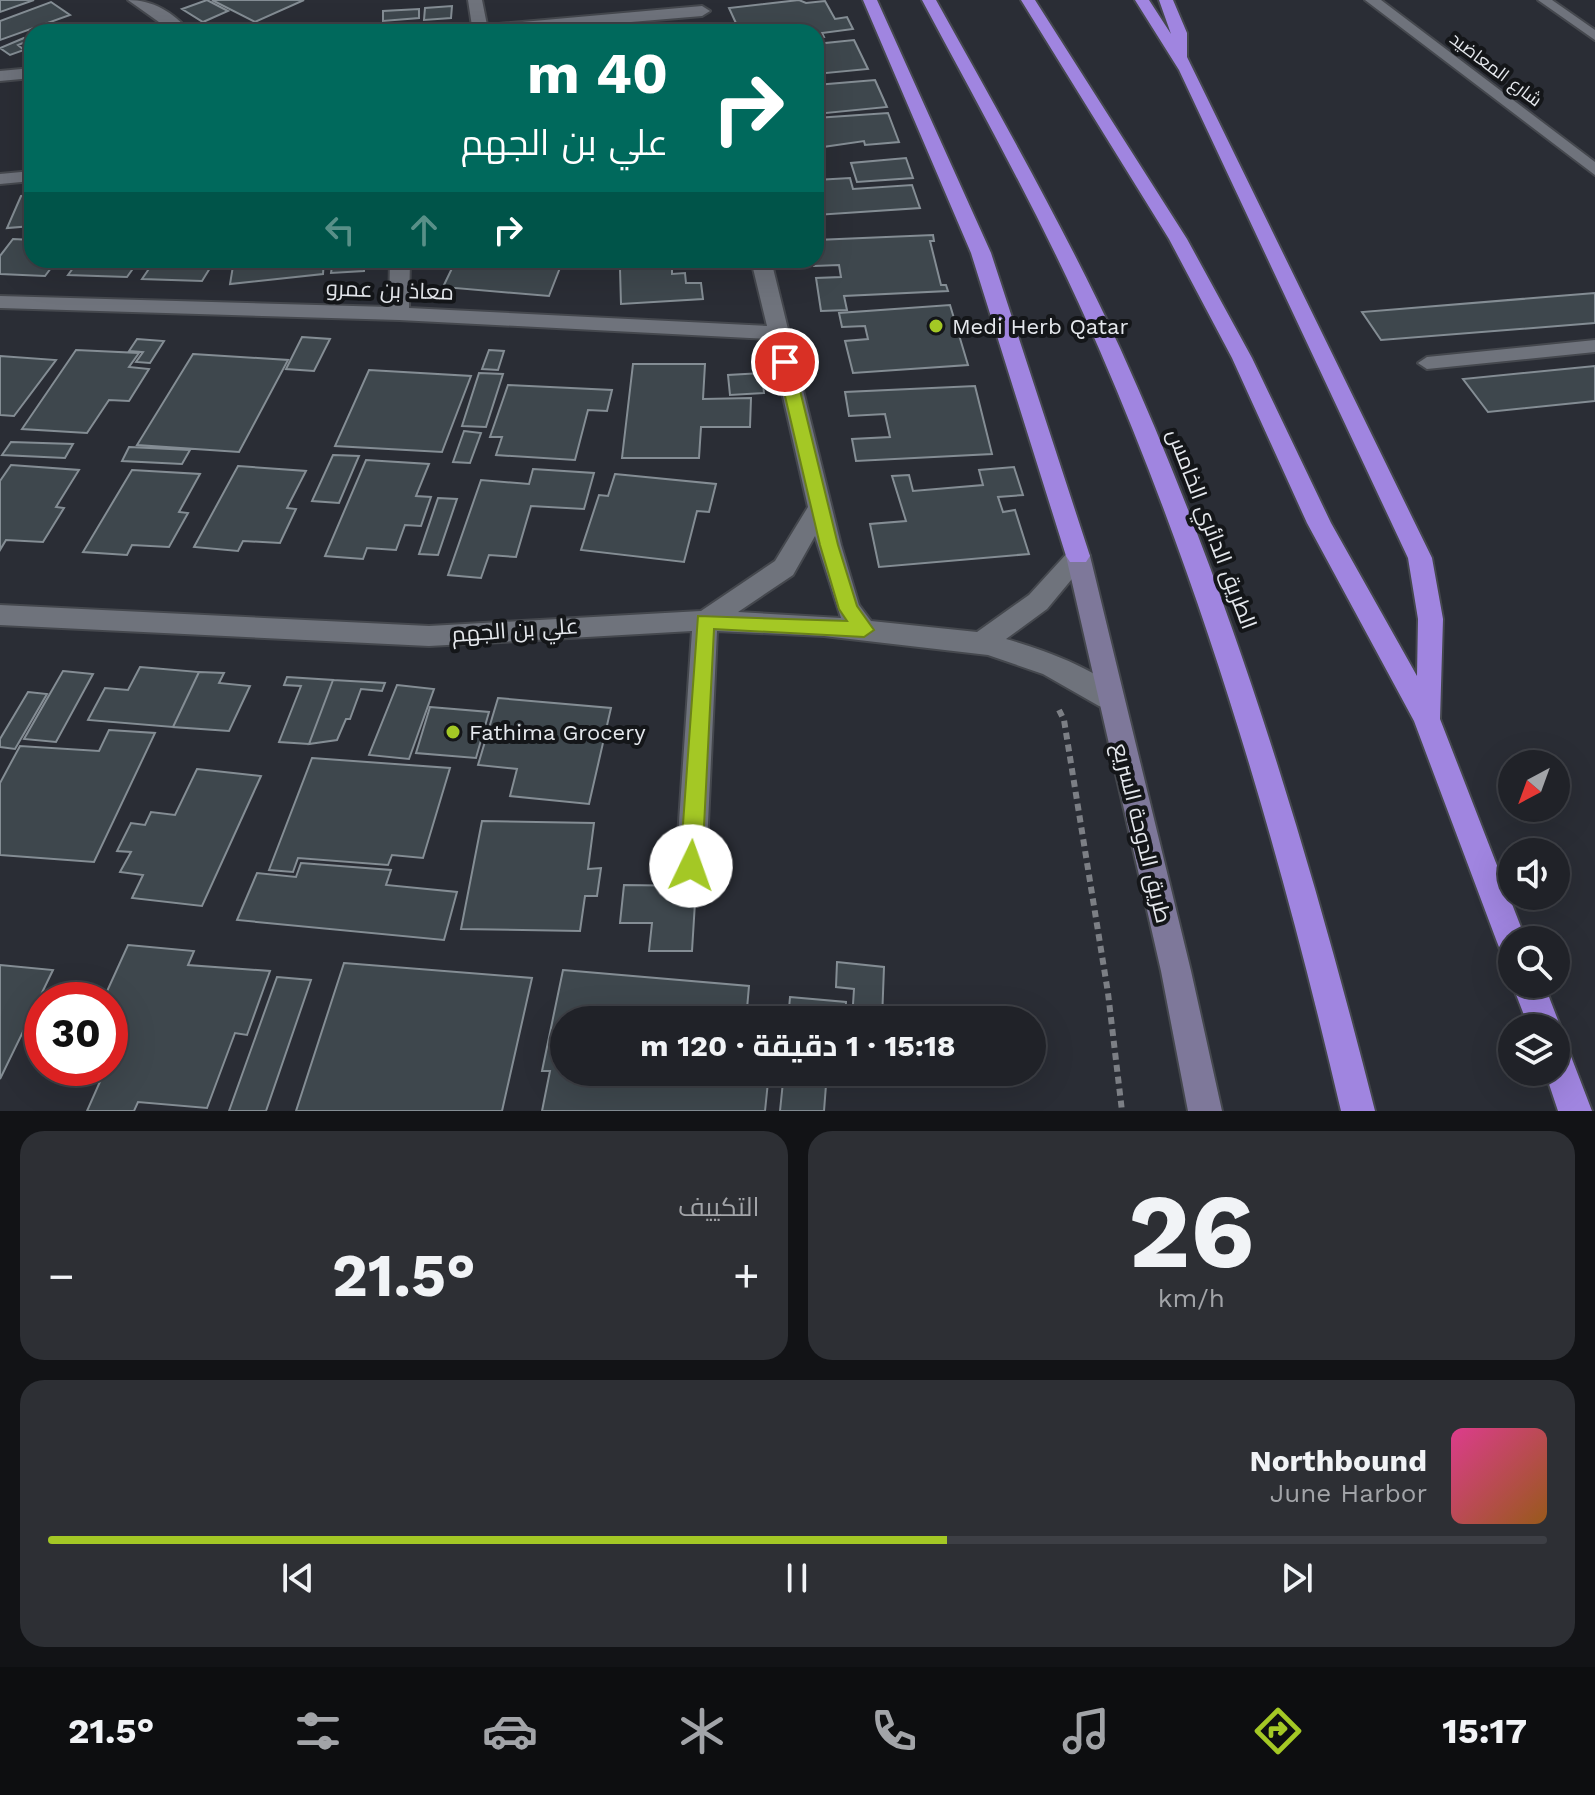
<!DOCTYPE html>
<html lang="ar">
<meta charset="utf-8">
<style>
:root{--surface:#202228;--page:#2d2f34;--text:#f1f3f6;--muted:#a2a4a8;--line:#3d3f45;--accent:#a4c825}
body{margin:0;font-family:"Work Sans",Cairo,sans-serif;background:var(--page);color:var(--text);direction:rtl;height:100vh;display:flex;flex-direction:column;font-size:30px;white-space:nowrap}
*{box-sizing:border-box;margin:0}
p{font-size:26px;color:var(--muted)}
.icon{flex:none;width:44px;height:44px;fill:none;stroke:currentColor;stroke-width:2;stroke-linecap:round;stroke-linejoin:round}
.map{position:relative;height:1111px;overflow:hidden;direction:ltr}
.sheet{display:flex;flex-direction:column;gap:20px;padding:20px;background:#121316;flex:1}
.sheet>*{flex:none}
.hud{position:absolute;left:24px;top:24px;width:800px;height:244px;border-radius:24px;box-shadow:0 8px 32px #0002,0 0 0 2px var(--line);direction:rtl;background:#00695c;color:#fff;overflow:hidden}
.needle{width:52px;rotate:221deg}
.buttons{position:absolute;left:1498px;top:750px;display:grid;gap:16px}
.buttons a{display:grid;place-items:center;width:72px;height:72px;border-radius:50%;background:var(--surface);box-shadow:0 8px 32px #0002,0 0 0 2px var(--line);font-size:40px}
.speed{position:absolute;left:24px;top:982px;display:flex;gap:16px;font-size:40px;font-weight:700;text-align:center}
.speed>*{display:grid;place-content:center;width:104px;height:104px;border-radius:50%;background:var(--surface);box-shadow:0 8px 32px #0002,0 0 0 2px var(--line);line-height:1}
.speed .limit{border:12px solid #d22;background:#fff;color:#111}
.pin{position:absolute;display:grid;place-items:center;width:68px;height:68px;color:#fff;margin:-34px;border:4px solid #fff;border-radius:50%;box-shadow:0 2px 8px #0007}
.me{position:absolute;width:88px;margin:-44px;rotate:3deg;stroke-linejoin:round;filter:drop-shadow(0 0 6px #0008)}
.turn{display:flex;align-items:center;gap:28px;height:168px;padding:0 24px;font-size:36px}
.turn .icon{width:104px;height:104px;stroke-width:2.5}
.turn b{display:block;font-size:56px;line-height:68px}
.lanes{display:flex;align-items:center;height:76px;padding:0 24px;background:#0003;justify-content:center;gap:40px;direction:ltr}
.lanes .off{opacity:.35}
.big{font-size:60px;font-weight:700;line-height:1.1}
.sheet .widget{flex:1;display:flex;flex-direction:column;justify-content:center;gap:12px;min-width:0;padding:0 28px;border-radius:24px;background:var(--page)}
.sheet .dial{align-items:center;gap:0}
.dial b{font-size:104px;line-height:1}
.song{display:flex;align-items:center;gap:24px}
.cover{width:96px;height:96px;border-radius:12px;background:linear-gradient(135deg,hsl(330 70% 55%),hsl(30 70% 35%))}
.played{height:8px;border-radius:4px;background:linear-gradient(90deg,var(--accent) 60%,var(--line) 60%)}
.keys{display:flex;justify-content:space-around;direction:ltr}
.heat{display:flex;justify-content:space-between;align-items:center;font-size:44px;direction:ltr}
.sheet .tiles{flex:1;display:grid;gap:20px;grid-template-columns:1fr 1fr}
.widget:last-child{grid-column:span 2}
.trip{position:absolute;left:550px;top:1006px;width:496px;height:80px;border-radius:40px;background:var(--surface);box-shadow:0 8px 32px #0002,0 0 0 2px var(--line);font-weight:700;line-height:80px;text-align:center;direction:rtl}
.dock{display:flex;height:128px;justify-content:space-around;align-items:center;background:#0d0e10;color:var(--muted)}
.dock .icon{width:56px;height:56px}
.dock .active{color:var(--accent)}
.dock b{font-size:36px;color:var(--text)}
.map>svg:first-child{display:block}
.building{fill:#3e474d;stroke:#848d94;stroke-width:2}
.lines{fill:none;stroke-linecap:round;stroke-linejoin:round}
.lane-casing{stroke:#45484e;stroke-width:4}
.street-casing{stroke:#45484e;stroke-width:4}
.secondary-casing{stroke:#45484e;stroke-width:4}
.highway-casing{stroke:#45484e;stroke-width:4}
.path{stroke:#7c7f85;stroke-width:6;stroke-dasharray:7 5;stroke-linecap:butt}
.lane{fill:#6f737c;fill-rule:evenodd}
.street{fill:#6f737c;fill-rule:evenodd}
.secondary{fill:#7e789a;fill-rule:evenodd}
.highway{fill:#a085e0;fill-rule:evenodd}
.route{fill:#a4c825;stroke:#6b8218;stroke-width:2}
.poi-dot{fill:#a4c825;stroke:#141619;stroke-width:3}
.labels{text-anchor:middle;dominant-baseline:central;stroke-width:8;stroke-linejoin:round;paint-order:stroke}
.far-street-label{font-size:18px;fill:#e5e8ed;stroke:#141619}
.street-label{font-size:22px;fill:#e5e8ed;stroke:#141619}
.poi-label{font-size:22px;fill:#e5e8ed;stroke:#141619;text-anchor:start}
</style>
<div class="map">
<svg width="1595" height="1111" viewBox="0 0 1595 1111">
<rect width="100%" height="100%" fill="#2a2d35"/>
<path class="building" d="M0 0H34L0 12Z
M207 0 228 11 203 22 182 9Z
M212 0H304L255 22Z
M799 0 806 3 825 1 835 19 847 17 853 29 822 33 824 37 816 38V32H740L729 8Z
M51 2 70 15 0 40V21Z
M452 6 451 18 424 20 425 8Z
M419 9V18L383 21V11Z
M374 23 373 32H322L323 26Z
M24 38 28 41 18 45 24 50 10 55 0 48Z
M854 40 868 69 816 74V44Z
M875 80 887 107 816 114V85Z
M888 113 899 142 865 145 864 141 816 148V118Z
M906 158 913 178 857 182 851 163Z
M850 178 853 189 912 185 920 208 816 215V180Z
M32 195V226L7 228 21 196Z
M933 235 934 241H930L941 285H946L948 291 844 296 847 310 821 311 816 278 841 277 839 265 814 266 816 240Z
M13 239 32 240V260H57L45 276 0 274V256Z
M79 260H139L127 277 68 275Z
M155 260H215L202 281 142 279Z
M234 260H324L323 274 230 284Z
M333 260H365L364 271 331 273Z
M456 260H563L549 296 443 287Z
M672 266V274L685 273 686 283H701L703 299 621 304 620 269Z
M1595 293V323L1381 340 1362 312Z
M950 305 968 365 853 373 845 341 868 339 865 326 842 327 839 313Z
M302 337 330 339 314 371 286 369Z
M137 339 164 341 150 363 136 362 143 352 129 351Z
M76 350 139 353 129 367 149 369 129 401 109 400 87 433 22 429Z
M489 350 504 351 498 370 482 369Z
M193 354 288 360 239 452 137 445Z
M0 356 56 360 14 416 0 415Z
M633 364H705L703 399 751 398 750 427H701L699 458H622Z
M1595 366V401L1488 412 1463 379Z
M369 370 471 376 442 452 335 446Z
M479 373 503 374 486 427 462 426Z
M762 373 764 393 730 395 728 375Z
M508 385 612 390 607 411 588 410 575 460 496 455 502 437H490Z
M975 386 992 454 856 461 852 439 890 437 885 414 849 416 845 392Z
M464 431 481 433 470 463 453 462Z
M11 442 73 444 65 458 2 455Z
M129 447 190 450 182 464 122 461Z
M333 455 359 456 339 503 312 501Z
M366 460 429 464 416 496 431 497 421 526 405 525 396 550 367 548 363 559 325 556Z
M11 465 79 470 56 507 64 508 43 542 6 540 0 550V481Z
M238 466 306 471 287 508 296 509 280 543 243 541 238 551 194 547Z
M1014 467 1023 495 998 497 1003 512 1015 510 1029 554 879 567 870 524 906 521 892 476 909 475 913 491 983 485 979 470Z
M533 469 594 473 584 509 531 506 516 557 489 555 481 578 448 575 481 480 529 484Z
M132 470 200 474 179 512 188 513 169 547 132 545 127 555 83 552Z
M615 474 716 484 709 512 697 511 684 562 581 550 599 495 608 496Z
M438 498 457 499 438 555 419 554Z
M140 667 199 672 173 727 88 720 105 688 128 690Z
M63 671 93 674 56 742 24 739Z
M199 672 224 673 219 683 250 686 229 731 173 727Z
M287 677 333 680 309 744 279 742 301 686 284 685Z
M333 680 385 683 382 691 361 689 350 719H346L337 740 309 744Z
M397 685 434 689 409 759 369 755Z
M28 692 47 694 15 749 0 747V739Z
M498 698 611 708 589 804 510 796 517 769 478 765Z
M430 707 489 712 476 758 416 753Z
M109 730 155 733 94 862 0 855V783L20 746 99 751Z
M312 758 450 768 423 858 392 855 388 865 298 858 293 872 269 870Z
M197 769 261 776 202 906 132 898 143 875 120 872 131 852 117 851 131 823 145 825 151 812 175 815Z
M482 821 594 823 588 869 601 868 597 896H585L580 931 461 929Z
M301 863 391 870 386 885 457 892 444 940 237 920 257 873 296 877Z
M624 885 696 886 692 951H649L652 923H620Z
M128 945 194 951 188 965 270 971 247 1035 235 1033 207 1108 138 1102 134 1111H87L106 1068H110V1000H103Z
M837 962 884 967 882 1020H852L854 989 836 987Z
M344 963 532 978 502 1111H296Z
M0 965 53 970 0 1079Z
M563 970 749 986 746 1020H564V1072H769L765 1111H542L550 1071H542Z
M277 977 311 980 266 1111H229Z
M790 997 846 1002 845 1020H788Z
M784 1072H827L824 1111H780Z
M849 1072H880L879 1085 849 1082Z"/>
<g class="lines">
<g class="lane-casing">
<path id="lane" d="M1538 0H1552L1595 30V40Z
M1595 340V352L1427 369 1418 363 1427 357Z"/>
</g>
<g class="street-casing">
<path id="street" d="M128 0C153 0 173 12 190 32H173Z
M468 0H482L487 25 702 6 710 11 702 16 513 32H452L472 26Z
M1365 0H1381L1595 162V175Z
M32 68V78L0 81V71Z
M32 171V181L0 184V174Z
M390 260H410L409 308 767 326 751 260H771L841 545 859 605 871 621 977 632 1029 595 1070 550H1086L1090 556 1086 562 1047 609 1006 639C1034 647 1108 671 1121 698L1117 706 1108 709 1099 706 1043 674 988 655 824 636 717 631 706 866 701 875 691 879 681 875 676 866 692 631 429 646 0 625V605L429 626 701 611 775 561 808 507 770 339 399 320 0 308V296L389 307ZM815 536 841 618 738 612 793 575Z"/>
</g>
<g class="secondary-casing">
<path id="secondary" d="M1078 547 1086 550 1090 556 1191 971 1222 1111H1188L1161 971 1066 556 1070 550Z"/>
</g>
<g class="highway-casing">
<path id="highway" d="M863 0H877L991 253 1090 556 1086 562H1070L1066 556 971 253Z
M922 0H936C1000 115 1065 229 1120 348 1231 593 1309 851 1375 1111H1341C1280 851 1206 596 1100 351 1048 230 984 116 922 0Z
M1021 0H1035L1187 239 1252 358 1331 523 1417 676 1418 619 1408 558 1179 70 1135 0H1149L1171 34 1159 0H1173L1187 33V57L1432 558 1443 619 1440 719 1526 940H1512V956L1501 952 1497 942 1414 721 1307 523 1232 358 1169 239Z
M1512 984H1544L1561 1028 1556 1039V1028H1529Z
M1556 1041 1567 1046 1592 1111H1558L1545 1072H1556Z"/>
</g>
<path class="path" d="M1059 710 1064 720 1108 993 1122 1111"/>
<use href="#lane" class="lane"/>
<use href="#street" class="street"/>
<use href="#secondary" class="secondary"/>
<use href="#highway" class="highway"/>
</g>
<path class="route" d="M785 357 793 362 838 545 857 606 874 630 864 637 714 629 702 866 698 873 691 876 683 873 680 866 698 616 847 621 839 609 820 545 777 362Z"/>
<g class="poi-dot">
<circle cx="936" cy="326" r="8"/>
<circle cx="453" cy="732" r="8"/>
</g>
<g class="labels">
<g class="far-street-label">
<text transform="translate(1496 69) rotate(37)">شارع المعاضيد</text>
</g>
<g class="street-label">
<text transform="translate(390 290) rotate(2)">معاذ بن عمرو</text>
<text transform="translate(1212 529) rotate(69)">الطريق الدائري الخامس</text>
<text transform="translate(515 630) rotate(-4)">علي بن الجهم</text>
<text transform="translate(1142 833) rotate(76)">طريق الدوحة السريع</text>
</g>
<g class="poi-label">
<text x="952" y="326">Medi Herb Qatar</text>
<text x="469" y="732">Fathima Grocery</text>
</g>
</g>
</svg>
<div class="buttons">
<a><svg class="needle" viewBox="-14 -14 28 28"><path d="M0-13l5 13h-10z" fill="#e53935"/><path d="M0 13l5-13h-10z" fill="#a2a4a8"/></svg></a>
<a><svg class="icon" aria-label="sound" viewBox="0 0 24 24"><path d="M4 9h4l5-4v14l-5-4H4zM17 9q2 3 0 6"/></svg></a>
<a><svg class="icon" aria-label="search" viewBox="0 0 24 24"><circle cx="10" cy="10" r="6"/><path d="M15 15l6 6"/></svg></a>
<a><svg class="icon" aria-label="layers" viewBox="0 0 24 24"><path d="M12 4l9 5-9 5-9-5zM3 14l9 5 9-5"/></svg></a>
</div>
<div class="speed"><div class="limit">30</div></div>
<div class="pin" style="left:785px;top:362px;background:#d93025"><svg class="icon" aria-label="arrive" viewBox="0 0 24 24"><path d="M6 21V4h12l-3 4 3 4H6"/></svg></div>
<svg class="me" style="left:691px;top:866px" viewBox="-20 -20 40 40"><circle r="19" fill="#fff"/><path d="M0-13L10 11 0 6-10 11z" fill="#a4c825"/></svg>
<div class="trip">15:18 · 1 دقيقة · 120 m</div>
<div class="hud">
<div class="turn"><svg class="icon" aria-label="right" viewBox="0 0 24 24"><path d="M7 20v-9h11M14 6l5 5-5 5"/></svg><div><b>40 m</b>علي بن الجهم</div></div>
<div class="lanes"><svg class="icon off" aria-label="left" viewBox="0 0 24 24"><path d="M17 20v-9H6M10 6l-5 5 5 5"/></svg><svg class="icon off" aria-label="ahead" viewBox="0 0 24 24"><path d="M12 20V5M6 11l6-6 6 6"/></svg><svg class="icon" aria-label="right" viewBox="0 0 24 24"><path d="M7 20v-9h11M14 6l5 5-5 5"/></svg></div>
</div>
</div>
<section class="sheet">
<div class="tiles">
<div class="widget dial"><b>26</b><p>km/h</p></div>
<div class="widget"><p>التكييف</p>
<div class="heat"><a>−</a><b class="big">21.5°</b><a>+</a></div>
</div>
<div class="widget">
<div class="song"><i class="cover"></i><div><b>Northbound</b><p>June Harbor</p></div></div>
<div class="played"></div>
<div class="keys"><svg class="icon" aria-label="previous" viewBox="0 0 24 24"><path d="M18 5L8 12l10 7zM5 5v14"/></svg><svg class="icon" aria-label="pause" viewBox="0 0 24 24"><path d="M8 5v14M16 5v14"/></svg><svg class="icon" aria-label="next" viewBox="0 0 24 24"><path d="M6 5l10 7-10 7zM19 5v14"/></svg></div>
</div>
</div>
</section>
<nav class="dock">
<b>15:17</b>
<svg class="icon active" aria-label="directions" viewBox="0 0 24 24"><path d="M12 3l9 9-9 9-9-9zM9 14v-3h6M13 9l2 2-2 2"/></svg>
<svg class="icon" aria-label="music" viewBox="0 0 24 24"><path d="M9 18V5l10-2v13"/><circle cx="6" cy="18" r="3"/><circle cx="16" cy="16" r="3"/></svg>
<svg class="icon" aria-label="phone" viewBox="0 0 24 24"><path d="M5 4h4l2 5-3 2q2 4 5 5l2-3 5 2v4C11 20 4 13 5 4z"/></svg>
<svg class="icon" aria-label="climate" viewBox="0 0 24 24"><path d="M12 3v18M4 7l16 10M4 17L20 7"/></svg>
<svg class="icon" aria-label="car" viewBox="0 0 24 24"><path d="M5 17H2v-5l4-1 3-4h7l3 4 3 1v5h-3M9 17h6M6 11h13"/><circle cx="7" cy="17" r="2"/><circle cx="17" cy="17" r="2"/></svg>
<svg class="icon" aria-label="filters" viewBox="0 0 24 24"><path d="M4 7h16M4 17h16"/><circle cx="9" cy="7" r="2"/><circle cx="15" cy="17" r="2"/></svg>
<b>21.5°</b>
</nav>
